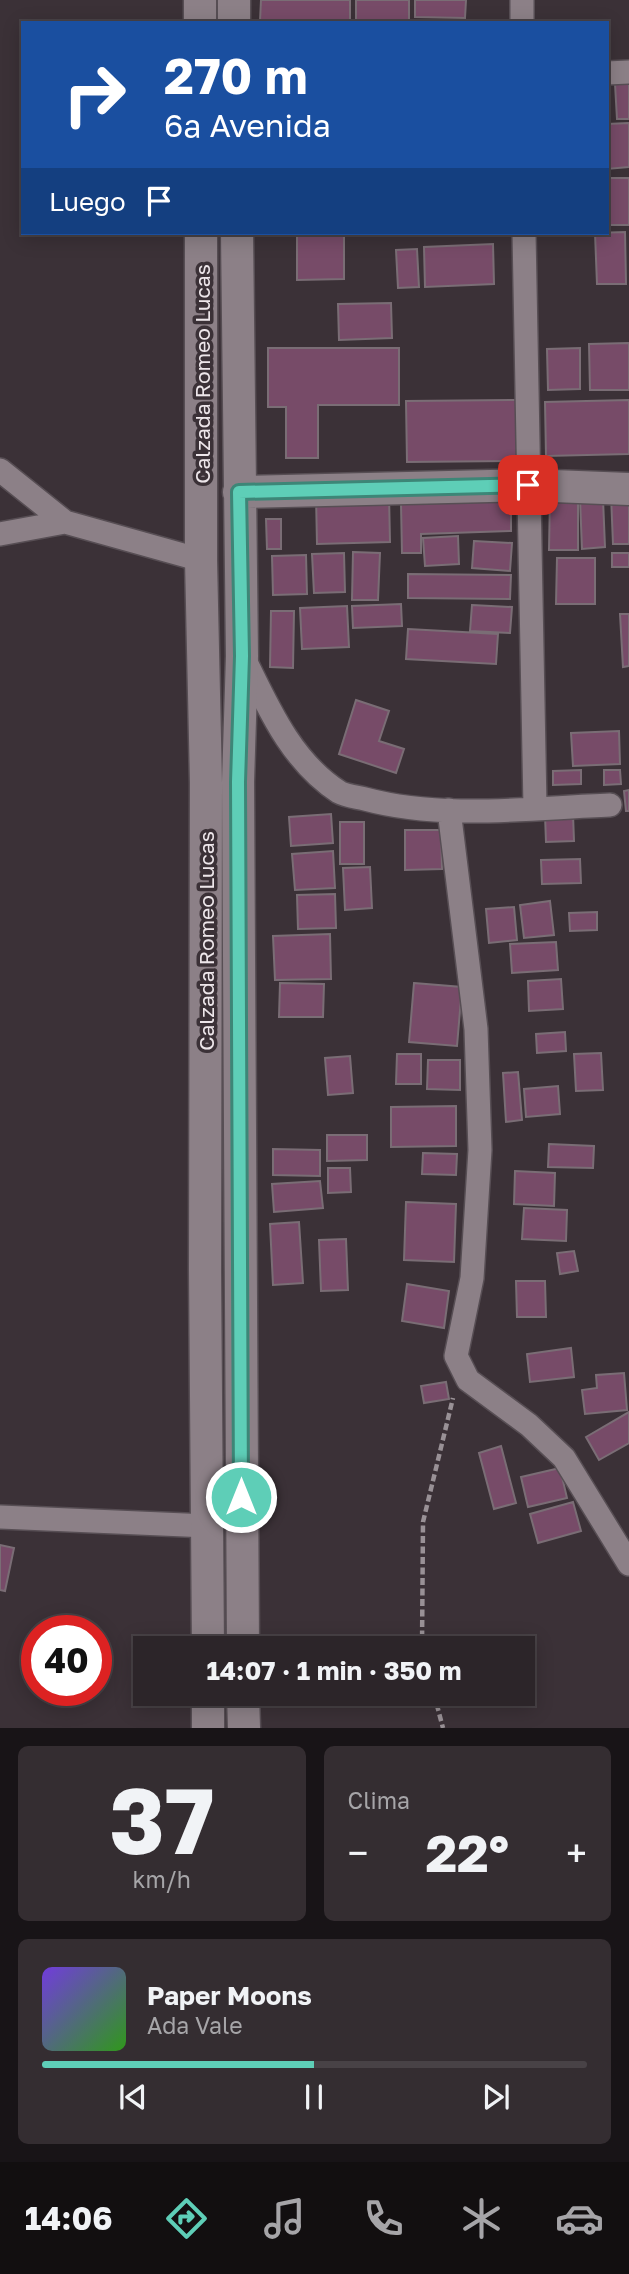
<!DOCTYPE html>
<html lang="es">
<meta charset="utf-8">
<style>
:root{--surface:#2c2529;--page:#342d31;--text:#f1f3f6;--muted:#a6a5a8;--line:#484246;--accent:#5eceb7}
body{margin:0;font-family:"Golos Text",sans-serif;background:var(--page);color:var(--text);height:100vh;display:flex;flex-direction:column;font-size:26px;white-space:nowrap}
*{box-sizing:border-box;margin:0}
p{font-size:23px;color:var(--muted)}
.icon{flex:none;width:38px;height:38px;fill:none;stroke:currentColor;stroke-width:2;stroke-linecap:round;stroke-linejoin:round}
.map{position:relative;height:1728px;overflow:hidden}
.panel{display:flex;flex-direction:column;gap:18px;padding:18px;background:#181417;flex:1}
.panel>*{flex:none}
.hud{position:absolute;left:21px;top:21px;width:588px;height:214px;border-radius:0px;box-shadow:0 4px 18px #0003,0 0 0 2px var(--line);background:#1a4fa0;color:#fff;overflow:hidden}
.speed{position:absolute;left:21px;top:1615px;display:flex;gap:14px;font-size:35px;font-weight:700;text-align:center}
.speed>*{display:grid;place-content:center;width:91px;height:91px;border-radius:50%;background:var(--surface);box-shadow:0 4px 18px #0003,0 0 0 2px var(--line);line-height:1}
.speed .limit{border:10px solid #d22;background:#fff;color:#111}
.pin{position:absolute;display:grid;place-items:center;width:60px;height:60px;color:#fff;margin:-30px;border-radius:14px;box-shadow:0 4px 10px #0006}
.me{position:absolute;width:77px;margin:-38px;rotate:0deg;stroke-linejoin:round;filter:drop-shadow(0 0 5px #0008)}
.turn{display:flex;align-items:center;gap:24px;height:147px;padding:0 28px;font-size:32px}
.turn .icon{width:91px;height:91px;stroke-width:2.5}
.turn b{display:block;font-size:49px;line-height:60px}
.then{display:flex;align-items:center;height:66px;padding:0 28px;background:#0003;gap:14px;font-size:26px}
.big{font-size:52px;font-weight:700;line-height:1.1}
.panel .tile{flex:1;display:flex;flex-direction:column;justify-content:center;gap:10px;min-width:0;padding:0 24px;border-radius:10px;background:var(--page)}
.panel .dial{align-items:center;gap:0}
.dial b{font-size:91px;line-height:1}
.song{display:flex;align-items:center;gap:21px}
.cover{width:84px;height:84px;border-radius:10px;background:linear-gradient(135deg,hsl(260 70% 55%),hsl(110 70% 35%))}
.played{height:7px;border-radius:4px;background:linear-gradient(90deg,var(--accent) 50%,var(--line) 50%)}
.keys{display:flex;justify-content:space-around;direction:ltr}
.heat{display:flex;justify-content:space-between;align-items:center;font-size:38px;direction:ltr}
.panel .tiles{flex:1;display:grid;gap:18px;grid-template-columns:1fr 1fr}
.tile:last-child{grid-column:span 2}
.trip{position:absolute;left:133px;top:1636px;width:402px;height:70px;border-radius:0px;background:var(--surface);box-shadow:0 4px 18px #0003,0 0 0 2px var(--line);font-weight:700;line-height:70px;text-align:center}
.dock{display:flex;height:112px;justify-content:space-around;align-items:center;background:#120f10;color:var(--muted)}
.dock .icon{width:49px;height:49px}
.dock .current{color:var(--accent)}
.dock b{font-size:32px;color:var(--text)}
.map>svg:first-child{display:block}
.building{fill:#774b68;stroke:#7a6d75;stroke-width:2}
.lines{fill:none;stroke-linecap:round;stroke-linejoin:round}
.street-casing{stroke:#574e54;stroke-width:26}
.secondary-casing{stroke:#574e54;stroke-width:35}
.path{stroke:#999196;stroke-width:4.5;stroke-dasharray:7 3.5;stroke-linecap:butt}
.street{stroke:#8c8087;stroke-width:23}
.secondary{stroke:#8c8087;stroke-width:32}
.route-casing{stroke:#3d8677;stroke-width:18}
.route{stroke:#5eceb7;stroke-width:12}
.labels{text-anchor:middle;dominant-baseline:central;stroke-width:7;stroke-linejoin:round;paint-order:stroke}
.street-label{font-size:21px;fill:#ede6ea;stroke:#3b3137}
</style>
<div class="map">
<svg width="629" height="1728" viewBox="0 0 629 1728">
<rect width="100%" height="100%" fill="#3b3137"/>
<path class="building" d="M261 0H350V22L260 21Z
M356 0H409V23H356Z
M415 0H466L465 18 415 17Z
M629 83V119H617L615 84Z
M629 123V167L607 169V124Z
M607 178H629V225H607Z
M625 232 626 284H597L595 233Z
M297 236H344V279L297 280Z
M493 244 494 284 425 287 424 247Z
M417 249 419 287 398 288 396 250Z
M391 303 392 338 339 340 338 304Z
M629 343V390H590L589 344Z
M268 348H399V405H318V458H286V407H268Z
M580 348V389L548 390 547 349Z
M519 400 520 461 407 462 406 401Z
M629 400V454L546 456 545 402Z
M389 495 390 542 317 544 316 496Z
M611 495H629V544H613Z
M550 496H578V550H549Z
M580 499H603L605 547 582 549Z
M511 501V531L421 534V553H402L401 504Z
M266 519H281V549H267Z
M458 536 459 564 425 566 423 538Z
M474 541 512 543 510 571 472 568Z
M353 552 380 553 378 600H352Z
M344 553 345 592 314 593 312 554Z
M612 553H629V567H612Z
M306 555 307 594 273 595 272 556Z
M557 558H595V604H556Z
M408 574 511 575 510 599 408 598Z
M401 604 402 626 353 628 352 606Z
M472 605 512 607 510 633 470 631Z
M347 606 349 647 302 649 300 608Z
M271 611H294L293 668 270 667Z
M620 614H629V666L623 667Z
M408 629 498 634 496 664 406 659Z
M356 700 389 711 379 741 404 749 396 773 339 754Z
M619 731 620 764 573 766 571 733Z
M581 770V784L553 785V771Z
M604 770H620L621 784 604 785Z
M629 790V811H626L624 791Z
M331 814 333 843 291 846 289 817Z
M573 814 574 841 546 842 545 815Z
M340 822H364V864H340Z
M405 830H441L442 869 405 870Z
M333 851 335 888 295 890 292 854Z
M580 859 581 883 542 884 541 860Z
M370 867 372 908 345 910 343 868Z
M335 894 336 928 298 929 297 895Z
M550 901 554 935 524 938 520 905Z
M514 907 517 940 489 943 486 909Z
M597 912V930L570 931 569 913Z
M330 934 331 979 275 980 273 936Z
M556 942 558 970 512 973 510 944Z
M561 979 563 1009 529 1011 528 981Z
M280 983 324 984 323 1017H279Z
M414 983 462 987 457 1046 409 1042Z
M565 1032 566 1051 537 1053 536 1034Z
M601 1053 603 1090 576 1091 574 1054Z
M397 1054H421V1084H396Z
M350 1056 353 1093 328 1095 325 1058Z
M428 1060H460V1090L427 1089Z
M518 1072 522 1120 506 1122 503 1073Z
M558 1086 560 1114 526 1117 524 1089Z
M456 1106V1146L391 1147V1107Z
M327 1135H367V1160L327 1161Z
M549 1144 594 1146 593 1168 548 1167Z
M273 1149 320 1150V1176L273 1175Z
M423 1153 457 1154 456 1175 422 1174Z
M328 1168H350L351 1192 328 1193Z
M515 1171 555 1173 554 1206 514 1204Z
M320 1181 323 1208 274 1212 272 1184Z
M406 1202 456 1204 454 1262 404 1260Z
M524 1208 567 1210 566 1241 522 1239Z
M299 1222 303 1283 273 1285 270 1224Z
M346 1239 348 1290 321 1291 319 1240Z
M574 1251 578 1271 560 1274 557 1253Z
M516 1281H545L546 1317H517Z
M407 1284 449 1291 444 1328 402 1321Z
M571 1348 574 1377 530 1382 527 1354Z
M624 1373 627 1410 585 1414 582 1390 597 1388 596 1375Z
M446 1382 449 1399 424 1403 421 1386Z
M629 1412V1443L599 1460 586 1437Z
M501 1446 516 1503 494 1509 479 1453Z
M560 1468 567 1498 528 1507 521 1477Z
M573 1502 581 1531 538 1543 530 1514Z
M0 1545 14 1548 5 1591 0 1590Z"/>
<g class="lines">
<g class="street-casing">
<path id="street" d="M522 0V23
M607 73 629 72
M524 233 535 807
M0 470 65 522 201 560
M0 534 65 522
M244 658C268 707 291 761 339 792 346 796 357 797 365 799 443 820 530 808 610 805
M449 810 476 1029 480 1150 472 1278 456 1356 468 1380 529 1425 564 1458 629 1564
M0 1517 208 1526"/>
</g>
<g class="secondary-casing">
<path id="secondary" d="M200 0V23
M234 0V23
M201 233V560L206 783 205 1270 208 1648
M237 233 242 656 238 782 243 1648
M239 492 528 485 629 489
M208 1694V1728
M243 1694 244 1728"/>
</g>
<path class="path" d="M422 1648 423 1522 453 1398
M434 1694 443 1728"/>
<use href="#street" class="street"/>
<use href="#secondary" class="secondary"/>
</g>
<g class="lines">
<g class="route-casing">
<path id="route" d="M241 1497 238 782 242 656 239 492 528 485"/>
</g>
<use href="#route" class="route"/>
</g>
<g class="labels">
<g class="street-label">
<text transform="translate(202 374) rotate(-90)">Calzada Romeo Lucas</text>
<text transform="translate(206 941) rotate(-90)">Calzada Romeo Lucas</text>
</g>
</g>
</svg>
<div class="speed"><div class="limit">40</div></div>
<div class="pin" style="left:528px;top:485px;background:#d93025"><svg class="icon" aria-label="arrive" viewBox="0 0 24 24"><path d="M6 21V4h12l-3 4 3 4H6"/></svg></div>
<svg class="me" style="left:241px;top:1497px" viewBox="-20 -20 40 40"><circle r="17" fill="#5eceb7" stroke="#fff" stroke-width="3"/><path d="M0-11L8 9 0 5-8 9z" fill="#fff"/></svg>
<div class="trip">14:07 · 1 min · 350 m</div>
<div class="hud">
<div class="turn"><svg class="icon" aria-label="right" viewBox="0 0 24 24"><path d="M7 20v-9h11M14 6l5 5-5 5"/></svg><div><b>270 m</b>6ª Avenida</div></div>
<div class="then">Luego<svg class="icon" aria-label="arrive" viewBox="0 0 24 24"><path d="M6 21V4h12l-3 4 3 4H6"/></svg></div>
</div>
</div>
<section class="panel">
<div class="tiles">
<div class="tile dial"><b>37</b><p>km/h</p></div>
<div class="tile"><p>Clima</p>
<div class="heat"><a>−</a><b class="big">22°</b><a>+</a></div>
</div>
<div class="tile">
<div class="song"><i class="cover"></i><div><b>Paper Moons</b><p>Ada Vale</p></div></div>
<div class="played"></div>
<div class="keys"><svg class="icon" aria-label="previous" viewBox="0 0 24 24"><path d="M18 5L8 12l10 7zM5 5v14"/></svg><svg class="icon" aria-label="pause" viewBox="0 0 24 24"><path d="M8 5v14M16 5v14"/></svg><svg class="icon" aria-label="next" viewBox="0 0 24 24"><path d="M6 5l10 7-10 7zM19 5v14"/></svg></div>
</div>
</div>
</section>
<nav class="dock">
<b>14:06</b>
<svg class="icon current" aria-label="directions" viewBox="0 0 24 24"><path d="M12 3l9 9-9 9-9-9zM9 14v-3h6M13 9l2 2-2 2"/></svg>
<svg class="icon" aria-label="music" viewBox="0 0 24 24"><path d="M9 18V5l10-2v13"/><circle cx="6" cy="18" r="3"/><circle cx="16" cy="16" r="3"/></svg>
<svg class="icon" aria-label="phone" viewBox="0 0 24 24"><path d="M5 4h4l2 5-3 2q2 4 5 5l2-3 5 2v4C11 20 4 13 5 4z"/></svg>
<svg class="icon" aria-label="climate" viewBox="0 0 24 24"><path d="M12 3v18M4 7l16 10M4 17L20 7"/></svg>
<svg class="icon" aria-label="car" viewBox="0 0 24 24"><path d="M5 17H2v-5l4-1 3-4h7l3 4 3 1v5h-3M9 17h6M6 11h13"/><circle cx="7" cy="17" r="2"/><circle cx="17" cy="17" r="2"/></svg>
</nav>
